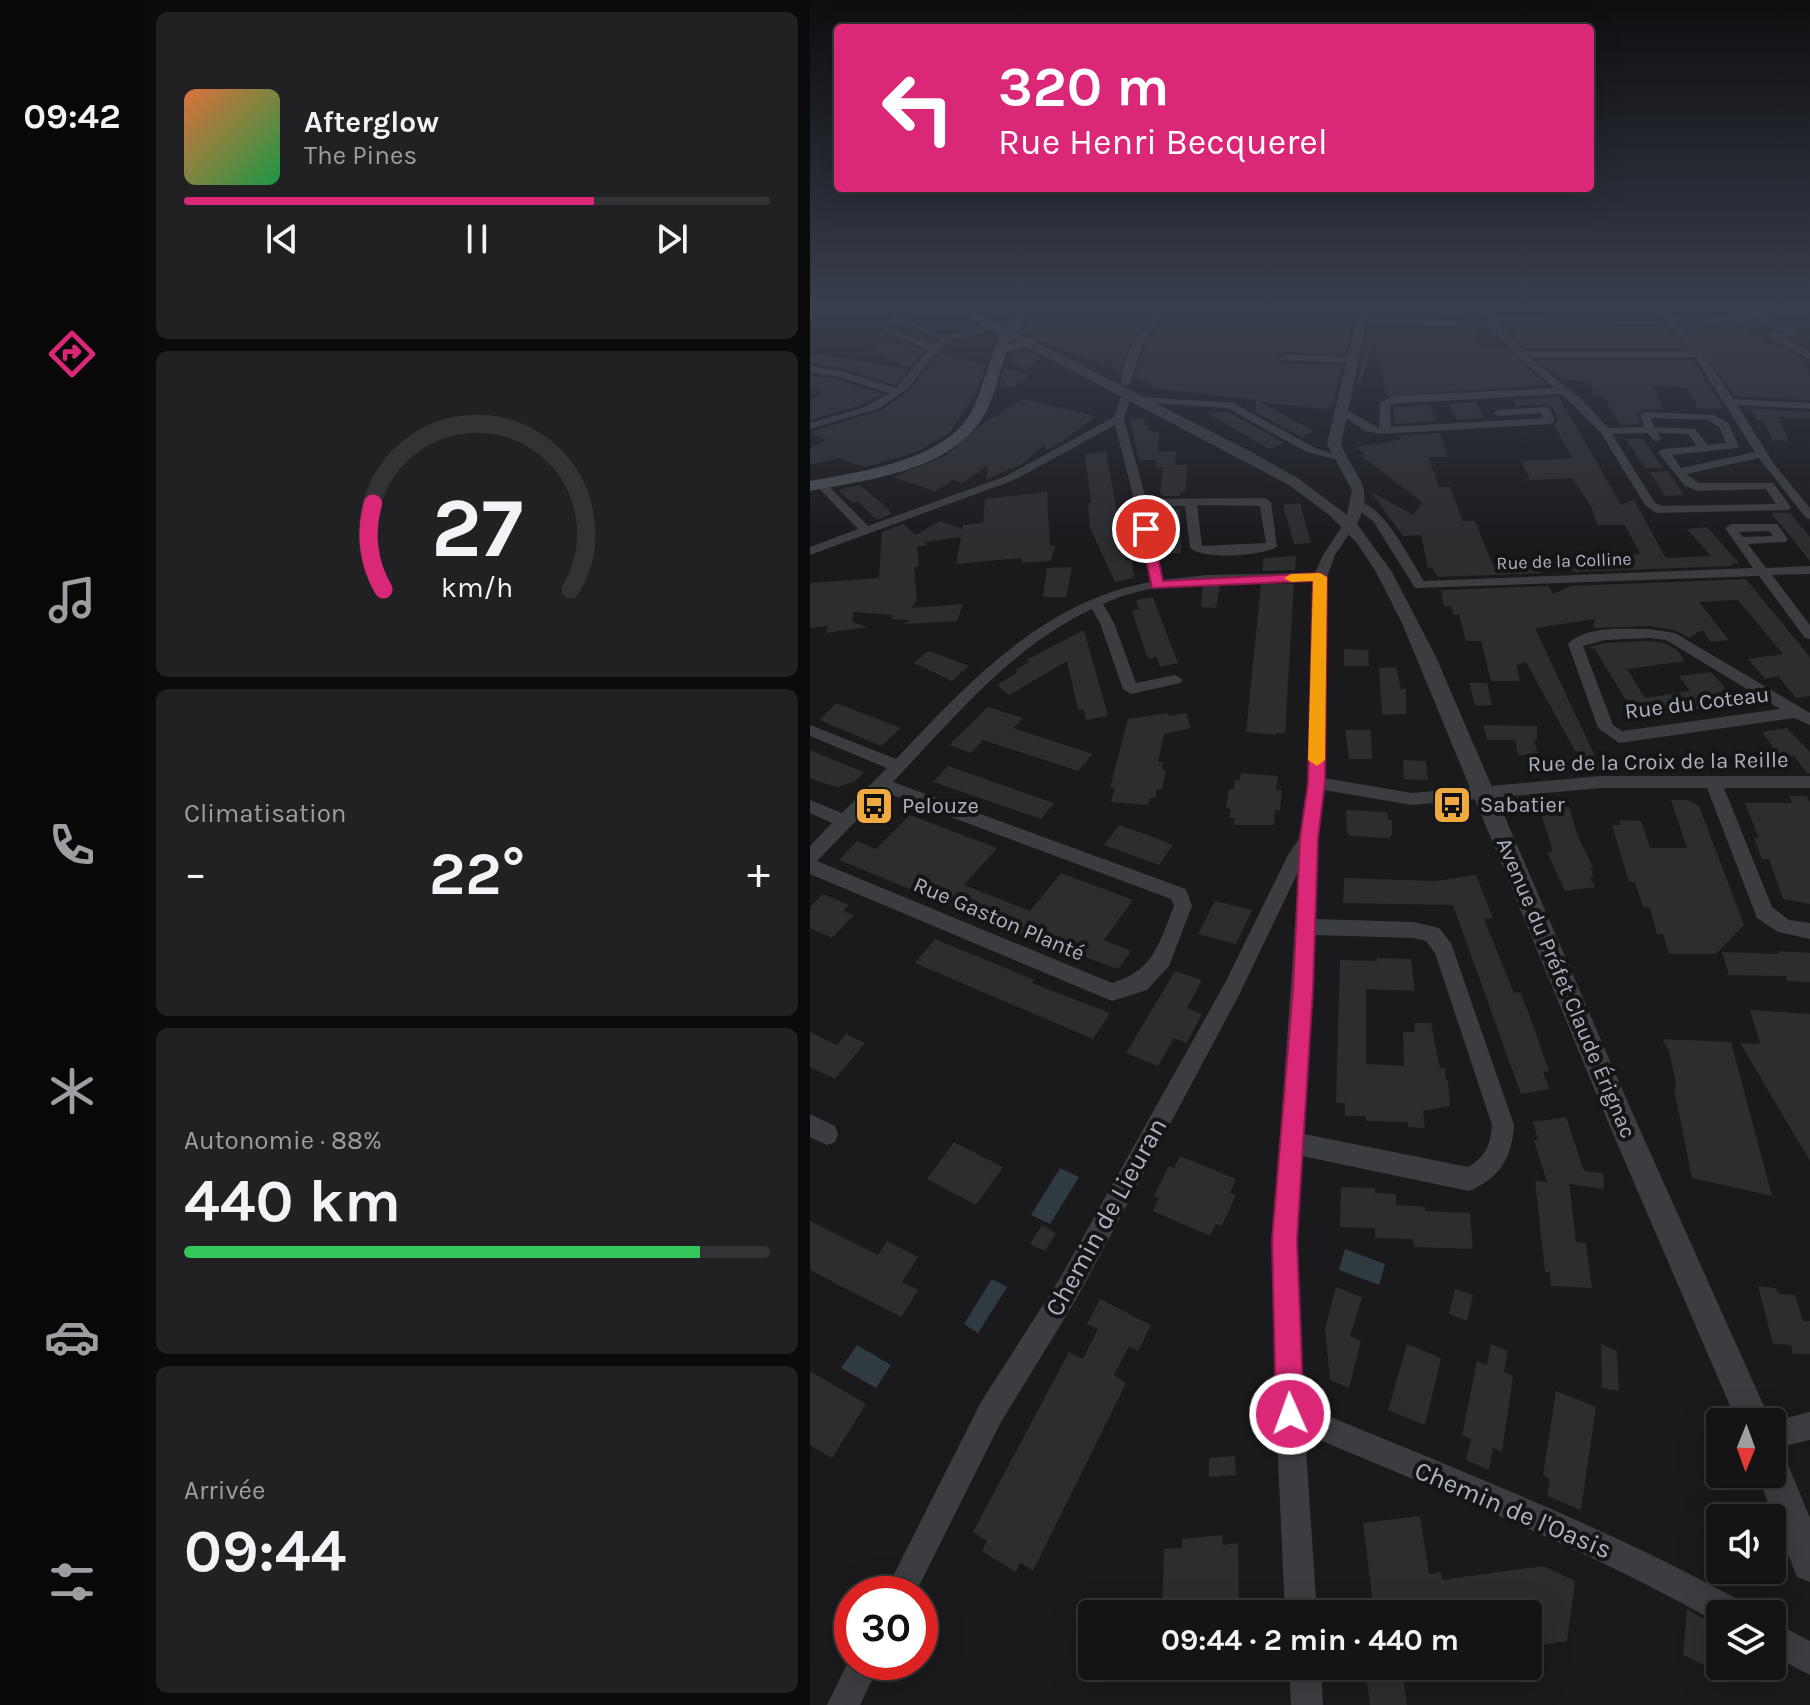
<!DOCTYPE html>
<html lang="fr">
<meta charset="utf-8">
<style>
:root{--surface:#141416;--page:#212123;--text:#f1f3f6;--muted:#9d9ea1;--line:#333335;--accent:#db2777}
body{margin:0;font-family:Karla,sans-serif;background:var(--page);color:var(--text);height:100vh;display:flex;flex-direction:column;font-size:30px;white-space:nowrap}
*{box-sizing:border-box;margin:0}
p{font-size:26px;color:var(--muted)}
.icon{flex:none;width:44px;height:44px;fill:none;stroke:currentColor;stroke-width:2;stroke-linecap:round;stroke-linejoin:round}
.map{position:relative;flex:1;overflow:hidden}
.sheet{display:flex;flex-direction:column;gap:12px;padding:12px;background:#0b0b0c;width:666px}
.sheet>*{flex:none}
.guide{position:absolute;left:24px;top:24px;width:760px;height:168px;border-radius:8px;box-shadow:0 8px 32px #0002,0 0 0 2px var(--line);background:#db2777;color:#fff;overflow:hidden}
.needle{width:52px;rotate:181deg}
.buttons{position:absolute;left:896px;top:1408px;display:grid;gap:16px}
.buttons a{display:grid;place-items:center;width:80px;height:80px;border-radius:8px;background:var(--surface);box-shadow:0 8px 32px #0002,0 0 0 2px var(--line);font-size:40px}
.speed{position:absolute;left:24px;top:1576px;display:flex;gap:16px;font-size:40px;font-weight:700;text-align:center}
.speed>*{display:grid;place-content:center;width:104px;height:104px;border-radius:50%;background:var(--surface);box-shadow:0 8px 32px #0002,0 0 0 2px var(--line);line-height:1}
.speed .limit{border:12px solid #d22;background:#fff;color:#111}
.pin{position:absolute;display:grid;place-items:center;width:68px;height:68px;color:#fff;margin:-34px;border:4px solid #fff;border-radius:50%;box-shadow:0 2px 8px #0007}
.me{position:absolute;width:88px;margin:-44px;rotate:358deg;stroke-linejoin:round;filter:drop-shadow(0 0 6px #0008)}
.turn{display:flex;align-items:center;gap:28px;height:168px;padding:0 32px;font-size:36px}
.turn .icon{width:104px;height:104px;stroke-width:2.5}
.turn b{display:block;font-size:56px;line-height:68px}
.big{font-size:60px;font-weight:700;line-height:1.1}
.sheet .card{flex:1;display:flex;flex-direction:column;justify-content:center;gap:12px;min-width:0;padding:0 28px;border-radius:12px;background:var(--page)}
.sheet .dial{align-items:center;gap:0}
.dial svg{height:208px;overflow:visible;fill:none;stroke:var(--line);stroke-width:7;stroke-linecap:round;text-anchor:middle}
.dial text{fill:var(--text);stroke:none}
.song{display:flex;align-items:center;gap:24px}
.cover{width:96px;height:96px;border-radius:12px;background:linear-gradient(135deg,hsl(20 70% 55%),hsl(140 70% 35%))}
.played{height:8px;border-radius:4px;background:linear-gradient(90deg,var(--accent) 70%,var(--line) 70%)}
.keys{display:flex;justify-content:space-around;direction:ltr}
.heat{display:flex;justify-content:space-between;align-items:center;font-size:44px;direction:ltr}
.charge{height:12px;border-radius:6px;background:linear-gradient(90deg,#34c759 88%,var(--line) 0)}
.trip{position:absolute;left:268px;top:1600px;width:464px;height:80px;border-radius:8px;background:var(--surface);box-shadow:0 8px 32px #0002,0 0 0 2px var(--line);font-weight:700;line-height:80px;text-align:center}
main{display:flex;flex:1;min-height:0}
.tabs{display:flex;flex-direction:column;width:144px;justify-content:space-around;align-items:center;background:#080809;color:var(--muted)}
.tabs .icon{width:56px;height:56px}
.tabs .current{color:var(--accent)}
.tabs b{font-size:36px;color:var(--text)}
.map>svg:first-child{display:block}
.water{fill:#303a41}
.building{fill:#2d2d30}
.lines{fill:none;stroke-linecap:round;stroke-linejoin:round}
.minor{fill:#3b3d41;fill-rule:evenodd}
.tertiary{fill:#3b3d41;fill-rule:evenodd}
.secondary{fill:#494c51;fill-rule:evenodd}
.route{fill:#db2777;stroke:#8e194d;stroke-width:2}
.slow{fill:#f59e0b}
.labels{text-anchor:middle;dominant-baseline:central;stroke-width:8;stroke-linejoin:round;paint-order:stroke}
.far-street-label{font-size:18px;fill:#adb3bc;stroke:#151518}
.street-label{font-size:22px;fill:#adb3bc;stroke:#151518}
.poi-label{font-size:22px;fill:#adb3bc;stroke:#151518;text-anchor:start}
.near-street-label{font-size:26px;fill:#adb3bc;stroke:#151518}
</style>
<main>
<nav class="tabs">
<b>09:42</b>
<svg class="icon current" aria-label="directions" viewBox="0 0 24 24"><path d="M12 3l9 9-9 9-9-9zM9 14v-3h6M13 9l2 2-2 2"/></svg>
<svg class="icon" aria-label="music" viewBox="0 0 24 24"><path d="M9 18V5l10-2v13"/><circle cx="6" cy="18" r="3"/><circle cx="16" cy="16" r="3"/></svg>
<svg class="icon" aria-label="phone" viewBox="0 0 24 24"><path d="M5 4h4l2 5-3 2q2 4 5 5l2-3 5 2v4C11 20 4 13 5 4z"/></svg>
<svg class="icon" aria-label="climate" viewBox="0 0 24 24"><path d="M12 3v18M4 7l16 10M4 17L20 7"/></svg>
<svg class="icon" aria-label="car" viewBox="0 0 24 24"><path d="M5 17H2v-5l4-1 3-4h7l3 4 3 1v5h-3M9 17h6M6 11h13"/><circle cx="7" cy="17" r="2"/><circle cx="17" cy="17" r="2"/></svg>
<svg class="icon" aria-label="filters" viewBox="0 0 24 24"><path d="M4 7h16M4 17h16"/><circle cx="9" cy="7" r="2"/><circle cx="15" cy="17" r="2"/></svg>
</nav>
<section class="sheet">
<div class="card">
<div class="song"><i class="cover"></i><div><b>Afterglow</b><p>The Pines</p></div></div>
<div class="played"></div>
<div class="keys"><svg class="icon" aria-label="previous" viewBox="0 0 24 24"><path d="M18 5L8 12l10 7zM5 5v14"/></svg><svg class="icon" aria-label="pause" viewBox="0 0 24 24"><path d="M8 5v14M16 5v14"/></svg><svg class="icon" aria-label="next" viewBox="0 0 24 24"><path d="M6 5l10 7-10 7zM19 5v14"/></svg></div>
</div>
<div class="card dial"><svg viewBox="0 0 100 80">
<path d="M14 69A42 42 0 1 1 86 69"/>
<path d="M14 69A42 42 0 0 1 10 36" stroke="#db2777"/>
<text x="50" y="56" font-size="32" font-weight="700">27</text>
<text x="50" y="72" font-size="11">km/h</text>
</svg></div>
<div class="card"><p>Climatisation</p>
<div class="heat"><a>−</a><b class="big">22°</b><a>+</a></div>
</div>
<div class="card"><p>Autonomie · 88%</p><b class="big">440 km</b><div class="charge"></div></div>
<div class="card"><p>Arrivée</p><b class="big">09:44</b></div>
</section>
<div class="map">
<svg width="1000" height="1705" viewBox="0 0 1000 1705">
<rect width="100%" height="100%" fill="#1a1a1d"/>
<path class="water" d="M250 1168 269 1177 240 1224 221 1215Z
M535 1249 575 1264 569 1285 529 1270Z
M182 1279 197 1287 168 1333 154 1324Z
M47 1345 81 1365 66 1388 31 1368Z"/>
<path class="building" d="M344 309 320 343 309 372 301 368 300 358 294 359V365L212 333 226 310Z
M359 309H489L539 314 540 310 546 311 535 354 474 352 466 358 471 363 532 366 523 405 513 409 450 402 504 431 491 437 442 410 446 409V400L341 388 344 384 325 378 336 345Z
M562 310 657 311 659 317 561 315Z
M699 310H807L841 315 700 313Z
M853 323 874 348H714L707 340 703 325 847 327Z
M872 324 901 328 925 325 959 345 966 344 996 360H991L1000 376V400L925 396Z
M558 327 664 329 668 348 695 347 737 385 577 396 563 343 551 383 547 384Z
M76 341 108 348 114 351 100 367 60 349Z
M216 350 229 356 218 371 202 362 205 352Z
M0 353 99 369 85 385 31 368 0 363Z
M130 354 176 365 165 395 139 433 109 451 64 465 54 467 25 457 27 459 0 465V448L16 440 0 432 72 410 100 390Z
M727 360H883L914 409 888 408 877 388 843 386 854 410 833 409 827 414 830 424 810 425 794 396H784L780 381 752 380Z
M194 369 219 375 205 388 189 386Z
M0 375 25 379 72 394 52 405 0 420V401L14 392 0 387Z
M749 397 811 505 824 500 856 558 901 556 877 529 897 527 929 563 921 564 923 566 763 572 757 560 810 559 808 555 830 554 815 525H787L782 508 762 478 720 480 711 461 762 458 744 425 748 420 742 407 735 404 706 406 703 400Z
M213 399 286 416 252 442 237 450 234 445 212 464 176 480 178 465 153 483 143 480 125 491 83 477 137 455 171 425Z
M666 402 674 418 647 420 639 404Z
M620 405 626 421 585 424 583 407Z
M933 408 1000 412V419L968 417 979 441 962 440 954 421 946 420 941 409Z
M418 412 475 443 459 449 397 413Z
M334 418 338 430 349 433 348 452 366 451 365 465H377L375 492H370V496H353L350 493 353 467 345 468 346 460H329L320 419Z
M630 433 638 457H618L629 487H640L653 521H665L682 563H728L733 573 628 577 622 568H618L611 535 593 536 560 491 603 515 612 502 550 455 555 454 546 447 590 440 589 436Z
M816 439H833L853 468H835Z
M296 452 316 561 322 560 324 578 305 582 280 528 278 503 281 502 275 454Z
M858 471 874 495 855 496 840 472Z
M50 485 76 507 82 514 67 520 47 501 42 503 28 490Z
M237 492 240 546H245L241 561 211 563 212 558 146 564 151 537 114 542 118 545 107 547 109 566 104 567 107 600 101 608 153 604 147 621 94 624 100 620 82 619V615L44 612 42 622 57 627 16 633 18 626 0 628V583L69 578 72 532 93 524 106 535 130 521 153 529V525L173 523 175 499Z
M490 503 501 543 484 544 473 505Z
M353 509H370L371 553 354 554Z
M961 513H980L1000 537V561Z
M486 556 485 570 452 571 454 558Z
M262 567 256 597H233L237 568Z
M936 579 1000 657V696L986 698 968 676 955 679 938 659 973 654 928 600 889 602 919 640 901 642 892 630 879 638 865 630 839 626 783 628 785 619 725 628 791 769 778 774 716 662 706 665 710 681H681L671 641H656L649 614 644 615 641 606H634L631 590 739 586 743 594 760 586Z
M451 584H484L475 733H466V735L436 732Z
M410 585 406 608 391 607 393 586Z
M343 597 353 624 368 663 350 667 347 657 338 659 322 611 329 609 326 600Z
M274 630 298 716 276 720 273 709 268 710 257 661 199 695 187 685 208 672 205 670 219 662 216 660Z
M839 641 855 643 867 650 875 661 817 669 835 698 880 691 869 676 901 672 929 704 826 717 785 649 779 647 795 643Z
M534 649 558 650 559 666H534Z
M118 651 127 654 159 666 142 681 104 663Z
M586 667 591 689H596V714L572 715 569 668Z
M659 683H677L682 705 665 706Z
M26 703 91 728 71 746 10 720Z
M178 707 213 718 203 728 283 754 268 771 173 740 161 753 139 745Z
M358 713 359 716 376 713 381 728 354 734 348 762H353L352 770H356L352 789H347L345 798H340L338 805 301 802 305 788H300L318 719Z
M673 725 727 726V740H724L728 755H708L705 740H677Z
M977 728 1000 752V773H997L984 756 971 758 952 732Z
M535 730H561L562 759H539Z
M0 750 31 763 54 772 44 782 27 787 13 783 0 778Z
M593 760 616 761 618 780 594 779Z
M138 766 212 792 244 803 231 819 123 782Z
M431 773 468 776 466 790H472L470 810H465L464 825H424L425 818H419L421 809 416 808 419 789H424L425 780H430Z
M979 796H997L1000 803V904L973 899 959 859H952L944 838H949L935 803H982Z
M861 800H878L889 806 934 925 906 954H859L853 934H847L840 908 833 907 825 882H819L802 825H811L809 820 831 821 840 848H877Z
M759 807 768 837 783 867H780L784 877H780L785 887 755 891 737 852H742L741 844 729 808Z
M536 810 577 812 578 820H582V835L579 838 540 836 537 832Z
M100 815 187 848 154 885 220 911 251 873 323 900 294 940 321 951 308 969 262 952 260 955 29 860 47 841 66 849Z
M309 825 338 835 363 845 349 865 294 845Z
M666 875 683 918 674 919 704 993 710 992 719 1014 739 1071 733 1072 739 1089 711 1094 643 905 533 903 534 878 625 881Z
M13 894 39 905 33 911 44 915 22 938 0 928V907Z
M405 901 442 910 426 944 388 934Z
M125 939 224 980 222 983 300 1013 283 1039 105 963Z
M968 951 1000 953V982L977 981 976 976 919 975 912 952 969 954Z
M567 958 601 959 605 991 556 989V1064L594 1066 593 1032H605L604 1023H621L630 1068H635L636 1080H638L640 1106 613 1111 615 1128 598 1127 597 1122 556 1121V1116H535V1103H526L530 960 567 961Z
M365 971 392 980 377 1008 392 1014 377 1043 364 1038 348 1066 316 1053Z
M940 1010 1000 1014V1161L930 1043 950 1044Z
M0 1032 27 1045 36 1034 55 1043 25 1079 0 1067Z
M852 1039 921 1042 962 1196 882 1178 864 1089 866 1084 859 1051Z
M756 1117 774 1171 793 1173 794 1189 759 1184 766 1242 776 1243 782 1288 741 1286 740 1272H735L725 1181 737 1182 724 1140H728L723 1122Z
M144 1142 193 1167 166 1205 117 1179Z
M370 1156 426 1179 420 1193 426 1195 412 1226 406 1224 400 1236 343 1211 349 1198 344 1196 359 1166 364 1168Z
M531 1187 565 1188V1193L586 1194V1205L615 1207V1211L660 1213 663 1249 604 1247 603 1239 565 1238V1228L530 1227Z
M0 1221 68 1255 77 1241 108 1257 92 1282 108 1290 91 1317 0 1270Z
M232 1225 246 1233 235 1251 220 1244Z
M948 1286 966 1288 968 1294 985 1295 993 1321H1000V1354H983L981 1345 963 1344Z
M526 1287 552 1297 540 1336 551 1341 539 1388 520 1380 515 1329Z
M645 1289 663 1295 657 1321 639 1314Z
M290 1299 341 1325 328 1351 319 1346 304 1375 316 1383 223 1571 210 1562 206 1572 172 1551 177 1541 163 1532 259 1352 273 1359 288 1329 277 1324Z
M597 1344 631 1358 615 1425 578 1410Z
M681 1344 698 1351 694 1372 703 1376 692 1452 683 1448 679 1470 656 1460 661 1439 652 1435 667 1361 677 1365Z
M791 1344 807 1351 809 1391 792 1388Z
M0 1371 56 1404 22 1458 0 1445Z
M746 1391 786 1407 771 1510 737 1496 740 1479 733 1475Z
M425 1456 426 1475 399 1477V1458Z
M610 1516 619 1574 631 1572 632 1580 733 1566 765 1581 757 1641 718 1647V1614H659L656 1599 564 1610 553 1523Z
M412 1535 413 1545 428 1543 429 1614H352L354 1549 372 1548V1539Z
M877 1609 899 1622 897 1666 873 1655Z
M555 1666H591L597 1705H560Z"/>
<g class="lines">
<path class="minor" d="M16 309H32L0 317V311Z
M348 309H356L333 344 320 384 311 386C309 359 331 329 348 309Z
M677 309H685L686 316 847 318 851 321 847 324 687 322 713 351H881L845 309H853C877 332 928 307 952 313 964 316 976 326 986 331V335L973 337 1000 352V359L959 337V333L974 332 949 318 901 325 865 320 894 355 923 399 1000 403V409L927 405 964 464 1000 508V519L996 518 949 458 876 474 889 483H963L981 507 979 510 846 513 835 505 791 433 752 394 580 404 581 427 733 418 731 413 688 416 683 413 688 410 735 407 739 408 745 421 740 424 570 434 555 431 526 411 535 409 569 428 570 403 583 396 745 388 707 356 680 326 550 324 546 321 550 318 678 320ZM719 357H885L945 452 871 468 862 455 927 448 929 446 918 423 904 415 835 412 830 415 834 427 798 428 772 400ZM841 418 898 420 909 427 916 443 898 445 885 429 844 427ZM837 433 846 442 851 439 848 433 878 434 887 446 854 449 848 452 875 486 888 491 956 489 966 504 852 506 845 503 802 434Z
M82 316C101 316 117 334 136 335 150 335 172 318 191 328L143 339 126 353 98 388 70 408 0 429V423L53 408 80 393 26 376 0 372V366L30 371 86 388 119 350 75 331V327L124 345 131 339 82 320Z
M474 355 541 357 546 360 541 363 471 360 469 358Z
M311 397 320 399 314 419 336 499 455 498 461 502 467 547C451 556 393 560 380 548L375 506H338L353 580 396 575 505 573 513 555 535 522 545 525 525 555 517 577 514 778 602 793 791 776H1000V788H914L962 907 979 920 1000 923V939L968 932 947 918 897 788H791L602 805 514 790 508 838 506 919 604 922 629 928 641 943 704 1125C702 1158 690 1178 659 1191L492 1156 487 1240 494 1406C643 1468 793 1525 934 1603L939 1614H910V1624C777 1549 636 1493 495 1434L507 1614H475L466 1414 463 1240 489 870 429 995 267 1298 191 1422 105 1594H74L171 1402 249 1280 415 983 478 855 490 837 498 783 503 581C435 583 356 575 293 604L304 623 326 683 365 675 373 680 370 683 321 694 313 689 290 623 282 609C201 647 143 719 83 782L376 889 382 906 359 966 337 990 302 1001 0 874V846L22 823 0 813V800L32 813 77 768 0 736V725L86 759C158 683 232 602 340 582L325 503 305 425 204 480 0 555V547L48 529 5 484 15 482 58 526 196 476 304 417ZM387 505 450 506 456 543 392 546ZM74 792 361 899 364 906C349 943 344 971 302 983L7 861ZM505 935 604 938 616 941 625 953 682 1125C680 1146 676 1156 658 1167L494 1134Z
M333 397 423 403 505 448 534 457 528 460 497 452 417 408 329 402V398Z
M546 502C571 500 601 561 614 581L943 568 915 528 921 524H967L978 539 976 542 938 544 956 568 1000 566V574L962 575 1000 625V639L995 638 949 576 605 588 563 521 546 508ZM959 531 963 536 933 537 929 532Z
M839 629 865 633 1000 713V725L984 718 809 743 788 728 758 644C776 625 815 629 839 629ZM839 638 856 640 970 709 812 731 803 725 773 646 795 640Z
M0 1114 25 1126 28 1134 25 1142 17 1145 0 1137Z
M1000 1412V1440L962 1449V1422H960Z
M962 1621 1000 1641V1675L962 1655Z
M42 1654V1662H71L50 1705H17Z
M479 1666H511L513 1705H481Z"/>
<path class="tertiary" d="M549 309H559L531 444C545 479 566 485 547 524L582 572 626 657 822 1112 961 1422H927L798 1122 592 623 566 572 547 543 518 514 479 485 191 333 201 331 246 352 445 454 489 479 537 515 542 490 517 444Z
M962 1450 974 1455 1000 1518V1582L987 1577 947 1474H962Z"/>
<path class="secondary" d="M145 309H159L195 327 209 309H221L199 344 222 339 228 343 196 352C188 375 184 402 170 422 134 472 56 480 0 491V481C48 472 133 461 160 414 174 389 178 360 191 335Z"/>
</g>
<linearGradient id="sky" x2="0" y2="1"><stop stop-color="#0e0e10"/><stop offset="0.56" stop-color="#383e4c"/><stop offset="1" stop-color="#383e4c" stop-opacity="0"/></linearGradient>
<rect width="1000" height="547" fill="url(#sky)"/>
<path class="route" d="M336 525 342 529 353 581 510 573 517 577 515 783 508 838 503 989 487 1240 494 1414 489 1424 480 1428 470 1424 466 1414 462 1240 483 989 490 838 498 783 503 581 342 588 330 529Z"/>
<path class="slow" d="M510 573 517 577 515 760 507 766 498 760 503 581 481 582 474 578 481 574Z"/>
<defs>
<g id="bus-square" transform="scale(2)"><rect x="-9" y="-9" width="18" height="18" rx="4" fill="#eea940" stroke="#151518"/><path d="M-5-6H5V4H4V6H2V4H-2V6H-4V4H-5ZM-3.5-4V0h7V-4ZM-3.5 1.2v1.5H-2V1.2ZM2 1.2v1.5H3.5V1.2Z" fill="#111"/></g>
</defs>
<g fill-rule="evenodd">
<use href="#bus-square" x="642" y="805"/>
<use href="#bus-square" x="64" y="806"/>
</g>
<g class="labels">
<g class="far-street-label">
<text transform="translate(754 561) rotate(-2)">Rue de la Colline</text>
</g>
<g class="street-label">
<text transform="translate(887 703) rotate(-7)">Rue du Coteau</text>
<text transform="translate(848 762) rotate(-1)">Rue de la Croix de la Reille</text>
<text transform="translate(189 919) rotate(23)">Rue Gaston Planté</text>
<text transform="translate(756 988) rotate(67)">Avenue du Préfet Claude Érignac</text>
</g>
<g class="poi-label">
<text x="670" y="805">Sabatier</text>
<text x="92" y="806">Pelouze</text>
</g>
<g class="near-street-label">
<text transform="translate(296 1217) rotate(-61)">Chemin de Lieuran</text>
<text transform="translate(703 1510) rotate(23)">Chemin de l'Oasis</text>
</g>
</g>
</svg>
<div class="buttons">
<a><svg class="needle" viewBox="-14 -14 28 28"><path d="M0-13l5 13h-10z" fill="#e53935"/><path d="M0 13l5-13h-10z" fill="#9d9ea1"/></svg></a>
<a><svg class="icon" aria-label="sound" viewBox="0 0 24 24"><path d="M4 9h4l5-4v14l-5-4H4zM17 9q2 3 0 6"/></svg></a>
<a><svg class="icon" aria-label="layers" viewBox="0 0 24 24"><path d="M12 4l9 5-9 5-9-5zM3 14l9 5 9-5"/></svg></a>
</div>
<div class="speed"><div class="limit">30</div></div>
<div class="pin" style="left:336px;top:529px;background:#d93025"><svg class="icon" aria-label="arrive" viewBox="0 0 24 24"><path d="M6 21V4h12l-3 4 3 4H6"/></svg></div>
<svg class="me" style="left:480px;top:1414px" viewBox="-20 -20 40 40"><circle r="17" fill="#db2777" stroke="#fff" stroke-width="3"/><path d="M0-11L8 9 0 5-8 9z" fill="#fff"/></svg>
<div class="trip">09:44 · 2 min · 440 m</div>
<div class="guide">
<div class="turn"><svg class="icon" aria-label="left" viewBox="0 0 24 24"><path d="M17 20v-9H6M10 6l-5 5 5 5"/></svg><div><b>320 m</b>Rue Henri Becquerel</div></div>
</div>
</div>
</main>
